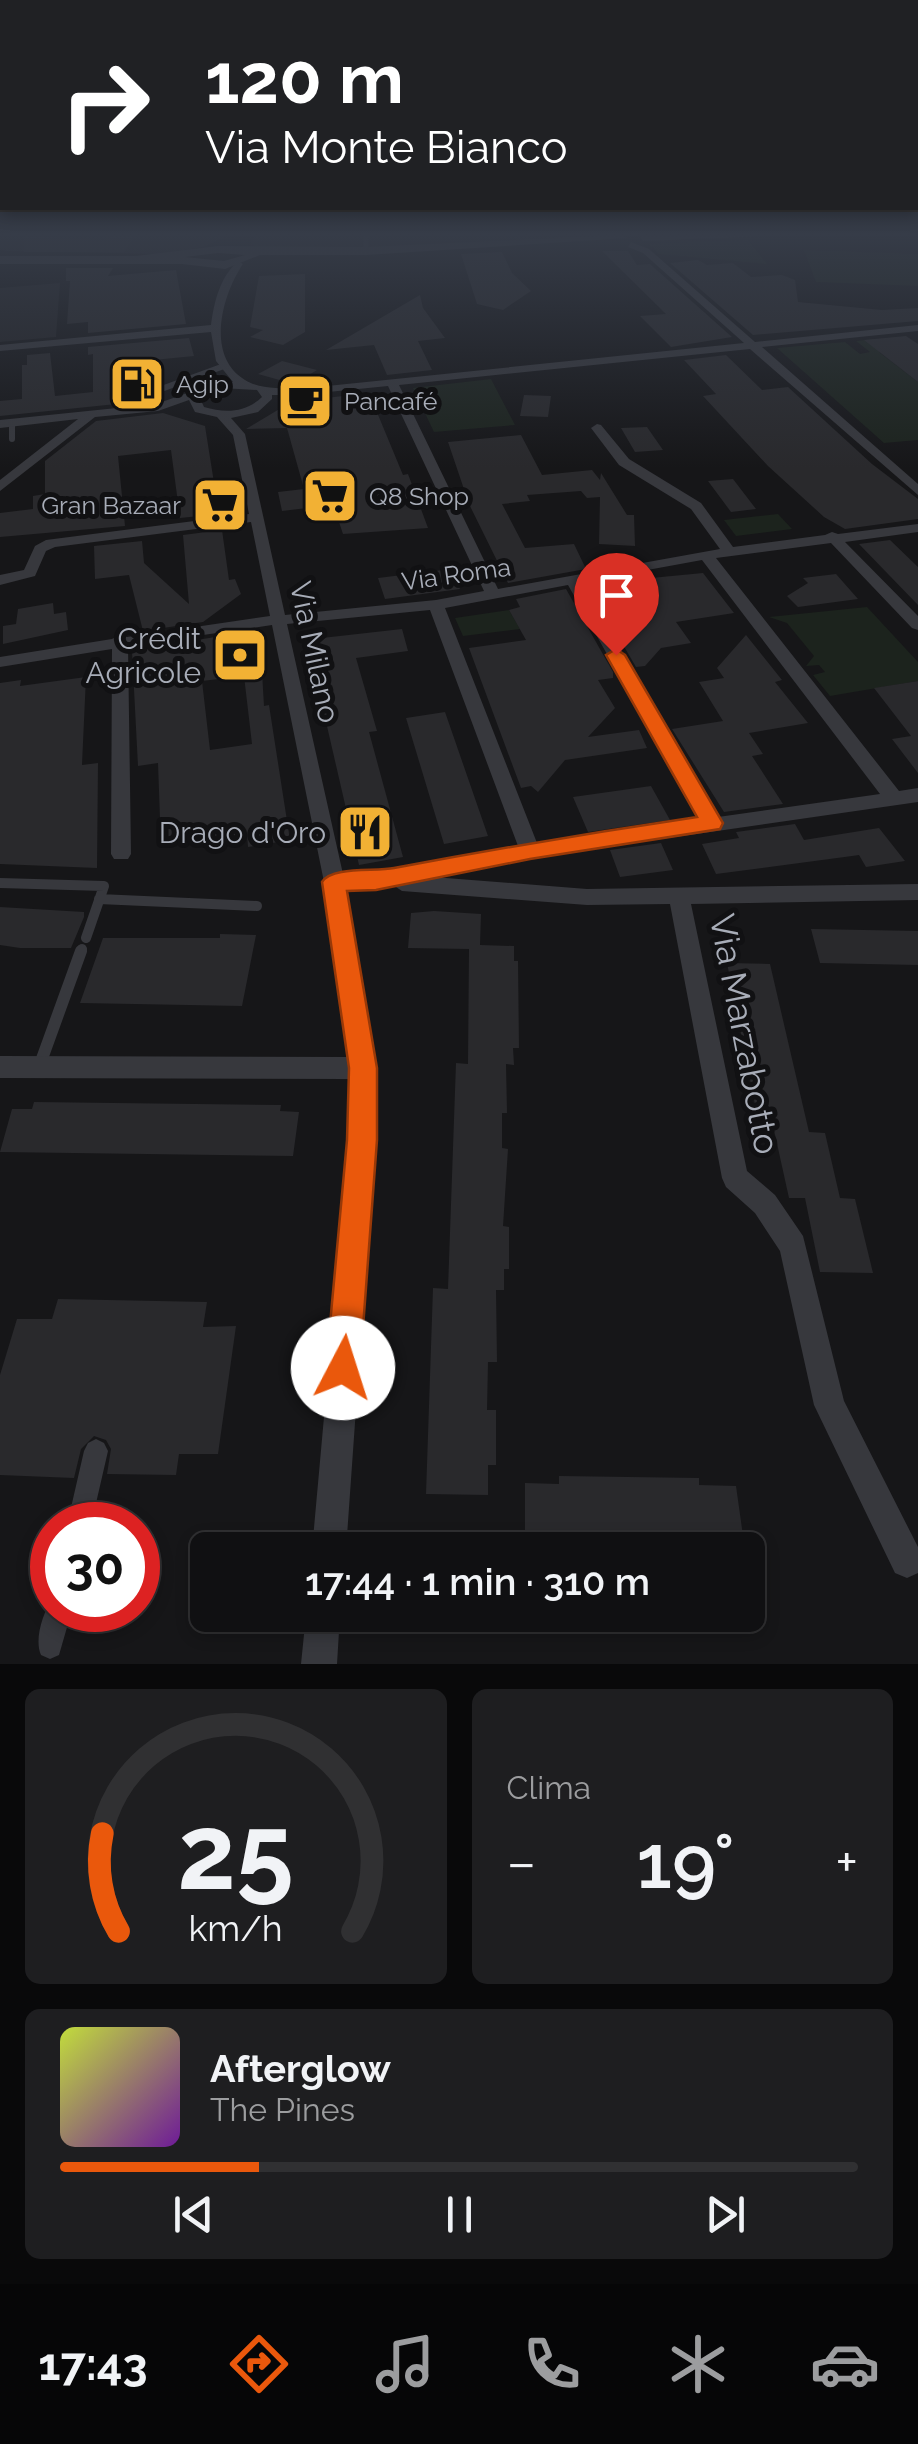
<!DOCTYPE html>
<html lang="it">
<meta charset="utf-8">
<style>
:root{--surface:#101012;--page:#1e1e20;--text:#f1f3f6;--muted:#9c9d9f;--line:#303032;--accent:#ea580c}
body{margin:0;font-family:Raleway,sans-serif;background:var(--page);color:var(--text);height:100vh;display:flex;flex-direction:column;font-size:38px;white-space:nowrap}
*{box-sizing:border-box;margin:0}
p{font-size:32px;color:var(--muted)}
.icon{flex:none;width:55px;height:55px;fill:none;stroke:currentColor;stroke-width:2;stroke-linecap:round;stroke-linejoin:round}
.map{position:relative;height:1664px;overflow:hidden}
.drawer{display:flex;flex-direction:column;gap:25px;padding:25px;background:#09090a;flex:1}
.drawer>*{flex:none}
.top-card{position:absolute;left:0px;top:0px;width:920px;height:210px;box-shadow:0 5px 15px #0003,0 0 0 2px var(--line);background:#202124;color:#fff;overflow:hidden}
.speed{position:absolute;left:30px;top:1502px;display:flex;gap:20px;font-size:50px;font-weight:700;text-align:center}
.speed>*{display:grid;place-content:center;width:130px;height:130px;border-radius:50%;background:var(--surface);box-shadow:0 5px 15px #0003,0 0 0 2px var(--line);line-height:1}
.speed .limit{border:15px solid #d22;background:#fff;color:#111}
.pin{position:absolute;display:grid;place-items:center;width:85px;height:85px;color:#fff;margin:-102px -42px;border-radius:50% 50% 50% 0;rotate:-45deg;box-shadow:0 0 10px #0007}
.pin .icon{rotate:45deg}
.me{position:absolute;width:110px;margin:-55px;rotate:5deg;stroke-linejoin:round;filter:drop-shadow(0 0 8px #0008)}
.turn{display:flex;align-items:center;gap:35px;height:210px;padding:0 40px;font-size:45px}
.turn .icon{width:130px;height:130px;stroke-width:2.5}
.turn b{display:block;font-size:70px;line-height:85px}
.big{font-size:75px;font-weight:600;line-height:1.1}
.drawer .card{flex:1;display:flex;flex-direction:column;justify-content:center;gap:15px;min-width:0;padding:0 35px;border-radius:15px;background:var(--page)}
.drawer .dial{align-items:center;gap:0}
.dial svg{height:260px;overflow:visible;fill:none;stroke:var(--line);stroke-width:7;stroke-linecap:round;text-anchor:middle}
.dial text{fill:var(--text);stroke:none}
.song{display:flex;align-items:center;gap:30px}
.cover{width:120px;height:120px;border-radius:15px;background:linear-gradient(135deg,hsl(70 70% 55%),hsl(280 70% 35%))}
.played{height:10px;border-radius:5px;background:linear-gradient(90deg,var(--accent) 25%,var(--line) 25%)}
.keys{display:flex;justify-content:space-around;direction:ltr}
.heat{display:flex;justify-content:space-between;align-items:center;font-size:55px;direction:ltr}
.drawer .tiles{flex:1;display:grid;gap:25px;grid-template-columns:1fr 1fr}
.card:last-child{grid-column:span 2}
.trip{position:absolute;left:190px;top:1532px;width:575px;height:100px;border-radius:15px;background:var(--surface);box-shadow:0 5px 15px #0003,0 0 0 2px var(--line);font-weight:600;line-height:100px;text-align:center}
.dock{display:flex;height:160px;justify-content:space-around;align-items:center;background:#060607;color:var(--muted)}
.dock .icon{width:70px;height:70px}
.dock .current{color:var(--accent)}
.dock b{font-size:45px;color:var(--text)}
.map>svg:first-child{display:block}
.built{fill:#222225}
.green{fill:#1c231d}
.building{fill:#29292c;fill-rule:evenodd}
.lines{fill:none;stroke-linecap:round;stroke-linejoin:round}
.service-far3{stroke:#37383d;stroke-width:5}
.service-far2{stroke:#37383d;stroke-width:6}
.service-far1{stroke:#37383d;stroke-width:10}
.service{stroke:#37383d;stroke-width:12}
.pedestrian{fill:#37383d;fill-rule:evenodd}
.minor{fill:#37383d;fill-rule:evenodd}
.tertiary{fill:#37383d;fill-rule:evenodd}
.route{fill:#ea580c;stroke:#983908;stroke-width:2.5}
.labels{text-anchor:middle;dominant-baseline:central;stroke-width:10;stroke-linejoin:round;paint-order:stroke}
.far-poi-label{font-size:25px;fill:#a8adb8;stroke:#111113;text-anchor:start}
.far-street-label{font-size:25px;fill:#a8adb8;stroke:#111113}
.poi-label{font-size:30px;fill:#a8adb8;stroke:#111113;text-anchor:end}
.street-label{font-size:30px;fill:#a8adb8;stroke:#111113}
.near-street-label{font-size:35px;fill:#a8adb8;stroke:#111113}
</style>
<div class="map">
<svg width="918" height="1664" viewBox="0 0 918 1664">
<rect width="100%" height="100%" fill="#161618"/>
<path class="built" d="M0 235H228L204 247 158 254 7 251 0 250Z
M254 235H620L581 241 272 250 250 245Z
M60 283 56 337 0 342V288Z"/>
<path class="green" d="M748 240 767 264 659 254 649 244Z
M804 250 918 254V286L816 282Z
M874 339 880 353 918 382V440L884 443 777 348 845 342 860 354 870 352 856 341Z
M491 379 515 425 434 432 413 388Z
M778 514 792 529 736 536 724 520Z
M867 607 918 662V681L830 696 813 675 825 672 819 665 806 666 814 656 787 623 769 617Z
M509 610 520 629 463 636 455 618Z"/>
<path class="building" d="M112 235H136L124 252H24V236L106 240Z
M602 251H628L637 265 650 264 732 337 671 347 640 316 666 314Z
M502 252 512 273 531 291 503 310 477 304 461 254Z
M698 260 707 265 733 263 751 277 782 275 795 280 798 302 882 310 918 308V321L753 335 670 263Z
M66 268H113L108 276 176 270 186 324 88 333V322L67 324 70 281H66Z
M305 274V332L283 345 250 337 263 330 250 327 259 276Z
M420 295 423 308 445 338 418 341 432 370 387 375 374 345 326 350Z
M906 336 918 344V382L864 340Z
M189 338 194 356 113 364 162 381 131 393 126 403 0 416V401L22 399V365H27V355L50 353 55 396 93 392V354L88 355V347Z
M726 355 762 390 788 387 872 464 918 499V519L845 529 824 517 768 466 703 396 716 394 684 360Z
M282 361 317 370 294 384 258 374Z
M369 393 403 475 408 474 428 528 343 534 335 510 325 511 324 506 282 511 278 492 304 489 287 428 246 429 291 402Z
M524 395 551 396 548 417 520 416Z
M163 413 205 426 219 514 180 518 171 450 118 456 125 526 0 537V513L33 509V496L45 494V461L96 421Z
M647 427 663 450 635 452 621 428Z
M521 435 542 475 592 470 600 480 601 473 627 515H634L635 546 599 544 600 497 587 498 581 491 527 495 530 501 502 504 525 548 574 544 586 569 508 583 469 504 448 442Z
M733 479 756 509 731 512 708 481Z
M222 530 229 580 235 579 241 594 203 622 143 631 129 575 95 579 94 546 142 541 144 563 189 604 183 535Z
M890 540 918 567V605L859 544Z
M451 569 460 589 385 599 378 578Z
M703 573 734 613 676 622 691 643 661 648 645 666 636 667 588 585 594 584 599 596 650 588 645 581 651 578Z
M836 574 858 599 798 607 787 596 808 583 803 578Z
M566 589 613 672V678L598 680 615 708 588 737 639 730 647 748 565 760 538 792 531 786 521 788 469 648 526 640 509 610 520 607 516 599Z
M53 603 54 614 66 612 68 630 3 644V626L16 624 18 609Z
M402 629 408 651 356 658 377 731 369 732 403 857 359 865 309 648 322 638Z
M746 635 782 680 775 682 808 723 749 733 763 754 752 756 783 804 724 812 672 729 723 721 699 682 724 678 717 668Z
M215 637 261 655 264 706 269 705 290 840 248 847 247 833 161 847 158 763 138 766 132 651ZM244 676 252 744 210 750 202 681Z
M86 677 82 765 98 763 97 868 0 864V683L21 680 20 686Z
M918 681V773L892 739 911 736 874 688Z
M445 712 488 836 444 844 406 718Z
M651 786 670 820 588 832 573 797Z
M795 824 804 840 879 828 905 861 866 867 859 855 852 856 716 874 702 844 739 838 736 832Z
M661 843 673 870 620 877 610 850Z
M0 907 84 912V917L71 948H20L0 945Z
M434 911 481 914 480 945 514 946V961H518L519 1048H513L514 1065 506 1064 507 1113H502V1148L508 1149 503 1226 509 1227V1269H504V1290H496L497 1362H488L487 1410H496V1465H488V1495L426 1494 433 1288 448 1289 456 1063 468 1064 469 949 408 948 411 913Z
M811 929 918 931V965L820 963Z
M220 934 256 935 242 1006 80 1003 103 938H220Z
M727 963 770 964 809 1132 825 1133 840 1198 855 1199 873 1273 820 1272 805 1198H789L774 1130H760Z
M34 1102 281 1105 280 1111 299 1112 293 1156 0 1152 12 1109H32Z
M58 1299 207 1302 203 1327 236 1326 218 1454H179L176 1475 107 1474 111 1449 106 1440 94 1436 81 1449 74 1478 0 1475V1375L17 1319H52Z
M559 1476 699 1478V1485L736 1486 745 1550H525V1483L559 1484Z"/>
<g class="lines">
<path class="service-far3" d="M366 235V251"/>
<path class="service-far2" d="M131 410 134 399 224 366
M12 423V439"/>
<path class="service-far1" d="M0 883 104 886 86 938
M99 899 257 906
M80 953 82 949"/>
<path class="service" d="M39 1067 81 951"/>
<path class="pedestrian" d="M96 1439 104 1443 108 1451 91 1525H67L84 1451 88 1443Z
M52 1600V1610H72L59 1655 50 1659 41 1655C34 1640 43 1612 52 1600Z"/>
<path class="minor" d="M631 242 649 249 755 342 918 325V331L762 347 918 484V495L750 349 399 385 498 589 720 549 691 509 619 465 591 428 597 424 601 425 629 459 701 503 733 547 825 535 832 532 838 534 918 524V532L845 542 918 616V630L912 628 831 543 716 558 899 791 918 788V802L530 858 433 877 587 889 918 884V900L691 904 747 1171 775 1195 803 1236 844 1401 918 1547V1573L907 1578 895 1573 814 1405 780 1251 755 1213 726 1187 722 1178 670 904 587 905 402 891 393 885 346 890 375 1068V1140L346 1550H312L349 1140 350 1079 0 1078V1056L349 1057 324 882 272 625 128 646 131 854 128 859H114L111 854 112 649 0 667V657L112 639 120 634 127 637 270 616 251 522 55 547 46 551 35 576 0 585V575L24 570 35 546 46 540 249 514 233 435 217 417 195 412 189 400 158 411 95 417 0 491V480L78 419 0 428V420L156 404 216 383 233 382 216 361 211 332 0 351V345L211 325C214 302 220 277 238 261L243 264C222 295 205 356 245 380 259 389 280 388 298 389L744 343 643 253 628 247ZM388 386 484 591 436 600 285 615 245 434 231 418 258 412 272 399V395H298ZM221 388 257 390 262 397C245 413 225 413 204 407L199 396ZM702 560 880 794 718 817 582 582ZM568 585 700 819 537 843 445 608ZM430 610 518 846 375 873 343 874 287 624Z
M306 1615H340L337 1664H301Z"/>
<path class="tertiary" d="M618 235 628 238 366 255H260L225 269 182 264H0V256H136L218 246 366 247ZM218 253 245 255 224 261 185 257Z
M639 235H785L643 241Z"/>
</g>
<linearGradient id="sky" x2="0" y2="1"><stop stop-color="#0c0c0d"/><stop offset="0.5" stop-color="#363c48"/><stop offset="1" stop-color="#363c48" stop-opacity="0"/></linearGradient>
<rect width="918" height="468" fill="url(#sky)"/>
<path class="route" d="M616 649 625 655 723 823 720 829 530 859 376 890 347 891 377 1068V1140L360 1368 355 1380 343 1385 331 1380 326 1368 347 1140 349 1068 322 882C332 866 375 872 394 868 495 849 596 832 697 817L606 655Z"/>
<defs>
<g id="fuel-square" transform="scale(2.875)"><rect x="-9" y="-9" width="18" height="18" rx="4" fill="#f2b134" stroke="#111113"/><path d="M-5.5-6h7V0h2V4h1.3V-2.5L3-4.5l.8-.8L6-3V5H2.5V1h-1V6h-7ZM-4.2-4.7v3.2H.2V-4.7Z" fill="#111"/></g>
<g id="cafe-square" transform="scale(2.875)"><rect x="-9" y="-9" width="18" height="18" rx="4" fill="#f2b134" stroke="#111113"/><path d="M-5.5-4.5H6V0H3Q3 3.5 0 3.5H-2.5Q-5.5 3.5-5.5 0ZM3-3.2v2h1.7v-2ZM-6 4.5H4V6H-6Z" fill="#111"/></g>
<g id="supermarket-square" transform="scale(2.875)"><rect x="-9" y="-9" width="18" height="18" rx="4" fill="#f2b134" stroke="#111113"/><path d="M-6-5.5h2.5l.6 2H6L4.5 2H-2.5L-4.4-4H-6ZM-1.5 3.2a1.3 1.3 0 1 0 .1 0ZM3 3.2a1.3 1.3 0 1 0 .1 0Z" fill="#111"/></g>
<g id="bank-square" transform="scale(2.875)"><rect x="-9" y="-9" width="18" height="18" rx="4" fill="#f2b134" stroke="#111113"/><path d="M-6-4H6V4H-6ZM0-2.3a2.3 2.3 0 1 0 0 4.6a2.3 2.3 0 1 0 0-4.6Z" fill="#111"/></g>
<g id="restaurant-square" transform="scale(2.875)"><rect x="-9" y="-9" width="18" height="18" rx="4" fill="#f2b134" stroke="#111113"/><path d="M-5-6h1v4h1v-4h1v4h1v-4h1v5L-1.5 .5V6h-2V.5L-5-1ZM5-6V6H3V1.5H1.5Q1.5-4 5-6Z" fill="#111"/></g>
</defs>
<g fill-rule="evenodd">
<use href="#fuel-square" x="137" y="384"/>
<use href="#cafe-square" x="305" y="401"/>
<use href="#supermarket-square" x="330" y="496"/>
<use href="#supermarket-square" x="220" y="505"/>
<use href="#bank-square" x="240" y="655"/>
<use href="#restaurant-square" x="365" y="832"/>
</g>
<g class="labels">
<g class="far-poi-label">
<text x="176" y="384">Agip</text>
<text x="344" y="401">Pancafé</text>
<text x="369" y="496">Q8 Shop</text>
<text x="181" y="505" text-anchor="end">Gran Bazaar</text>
</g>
<g class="far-street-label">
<text transform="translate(456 574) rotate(-8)">Via Roma</text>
</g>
<g class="poi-label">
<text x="201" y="638">Crédit<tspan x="201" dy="34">Agricole</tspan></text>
<text x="326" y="832">Drago d'Oro</text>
</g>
<g class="street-label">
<text transform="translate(315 652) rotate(78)">Via Milano</text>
</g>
<g class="near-street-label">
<text transform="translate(745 1034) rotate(79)">Via Marzabotto</text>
</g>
</g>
</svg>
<div class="speed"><div class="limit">30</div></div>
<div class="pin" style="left:616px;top:655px;background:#d93025"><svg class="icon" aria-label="arrive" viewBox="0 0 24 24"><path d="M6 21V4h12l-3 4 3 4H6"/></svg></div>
<svg class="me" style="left:343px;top:1368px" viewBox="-20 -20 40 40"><circle r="19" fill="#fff"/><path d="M0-13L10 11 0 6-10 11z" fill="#ea580c"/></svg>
<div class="trip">17:44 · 1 min · 310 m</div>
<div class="top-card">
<div class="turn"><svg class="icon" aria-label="right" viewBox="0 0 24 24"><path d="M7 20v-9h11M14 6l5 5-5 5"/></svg><div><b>120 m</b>Via Monte Bianco</div></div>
</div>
</div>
<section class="drawer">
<div class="tiles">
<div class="card dial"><svg viewBox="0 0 100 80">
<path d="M14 69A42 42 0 1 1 86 69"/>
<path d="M14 69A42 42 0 0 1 9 39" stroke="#ea580c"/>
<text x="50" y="56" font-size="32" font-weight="700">25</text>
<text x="50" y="72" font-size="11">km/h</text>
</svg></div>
<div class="card"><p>Clima</p>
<div class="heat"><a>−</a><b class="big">19°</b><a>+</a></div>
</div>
<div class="card">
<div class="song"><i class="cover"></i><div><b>Afterglow</b><p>The Pines</p></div></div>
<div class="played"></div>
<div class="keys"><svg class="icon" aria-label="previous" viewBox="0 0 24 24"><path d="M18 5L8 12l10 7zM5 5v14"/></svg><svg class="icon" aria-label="pause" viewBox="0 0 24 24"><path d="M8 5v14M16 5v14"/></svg><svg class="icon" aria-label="next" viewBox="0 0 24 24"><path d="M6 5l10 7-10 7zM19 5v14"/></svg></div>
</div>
</div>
</section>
<nav class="dock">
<b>17:43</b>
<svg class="icon current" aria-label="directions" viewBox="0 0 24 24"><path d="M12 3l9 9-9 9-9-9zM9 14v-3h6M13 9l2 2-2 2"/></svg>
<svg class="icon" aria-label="music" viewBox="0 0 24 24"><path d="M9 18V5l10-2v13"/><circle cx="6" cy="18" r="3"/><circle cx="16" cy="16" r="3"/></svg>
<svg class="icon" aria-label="phone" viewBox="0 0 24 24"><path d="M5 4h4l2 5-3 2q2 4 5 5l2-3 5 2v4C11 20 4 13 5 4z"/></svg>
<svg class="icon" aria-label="climate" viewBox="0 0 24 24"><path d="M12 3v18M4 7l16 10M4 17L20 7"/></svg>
<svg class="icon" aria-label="car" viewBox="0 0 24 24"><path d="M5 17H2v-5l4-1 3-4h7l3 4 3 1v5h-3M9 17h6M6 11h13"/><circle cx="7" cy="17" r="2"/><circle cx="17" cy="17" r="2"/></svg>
</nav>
